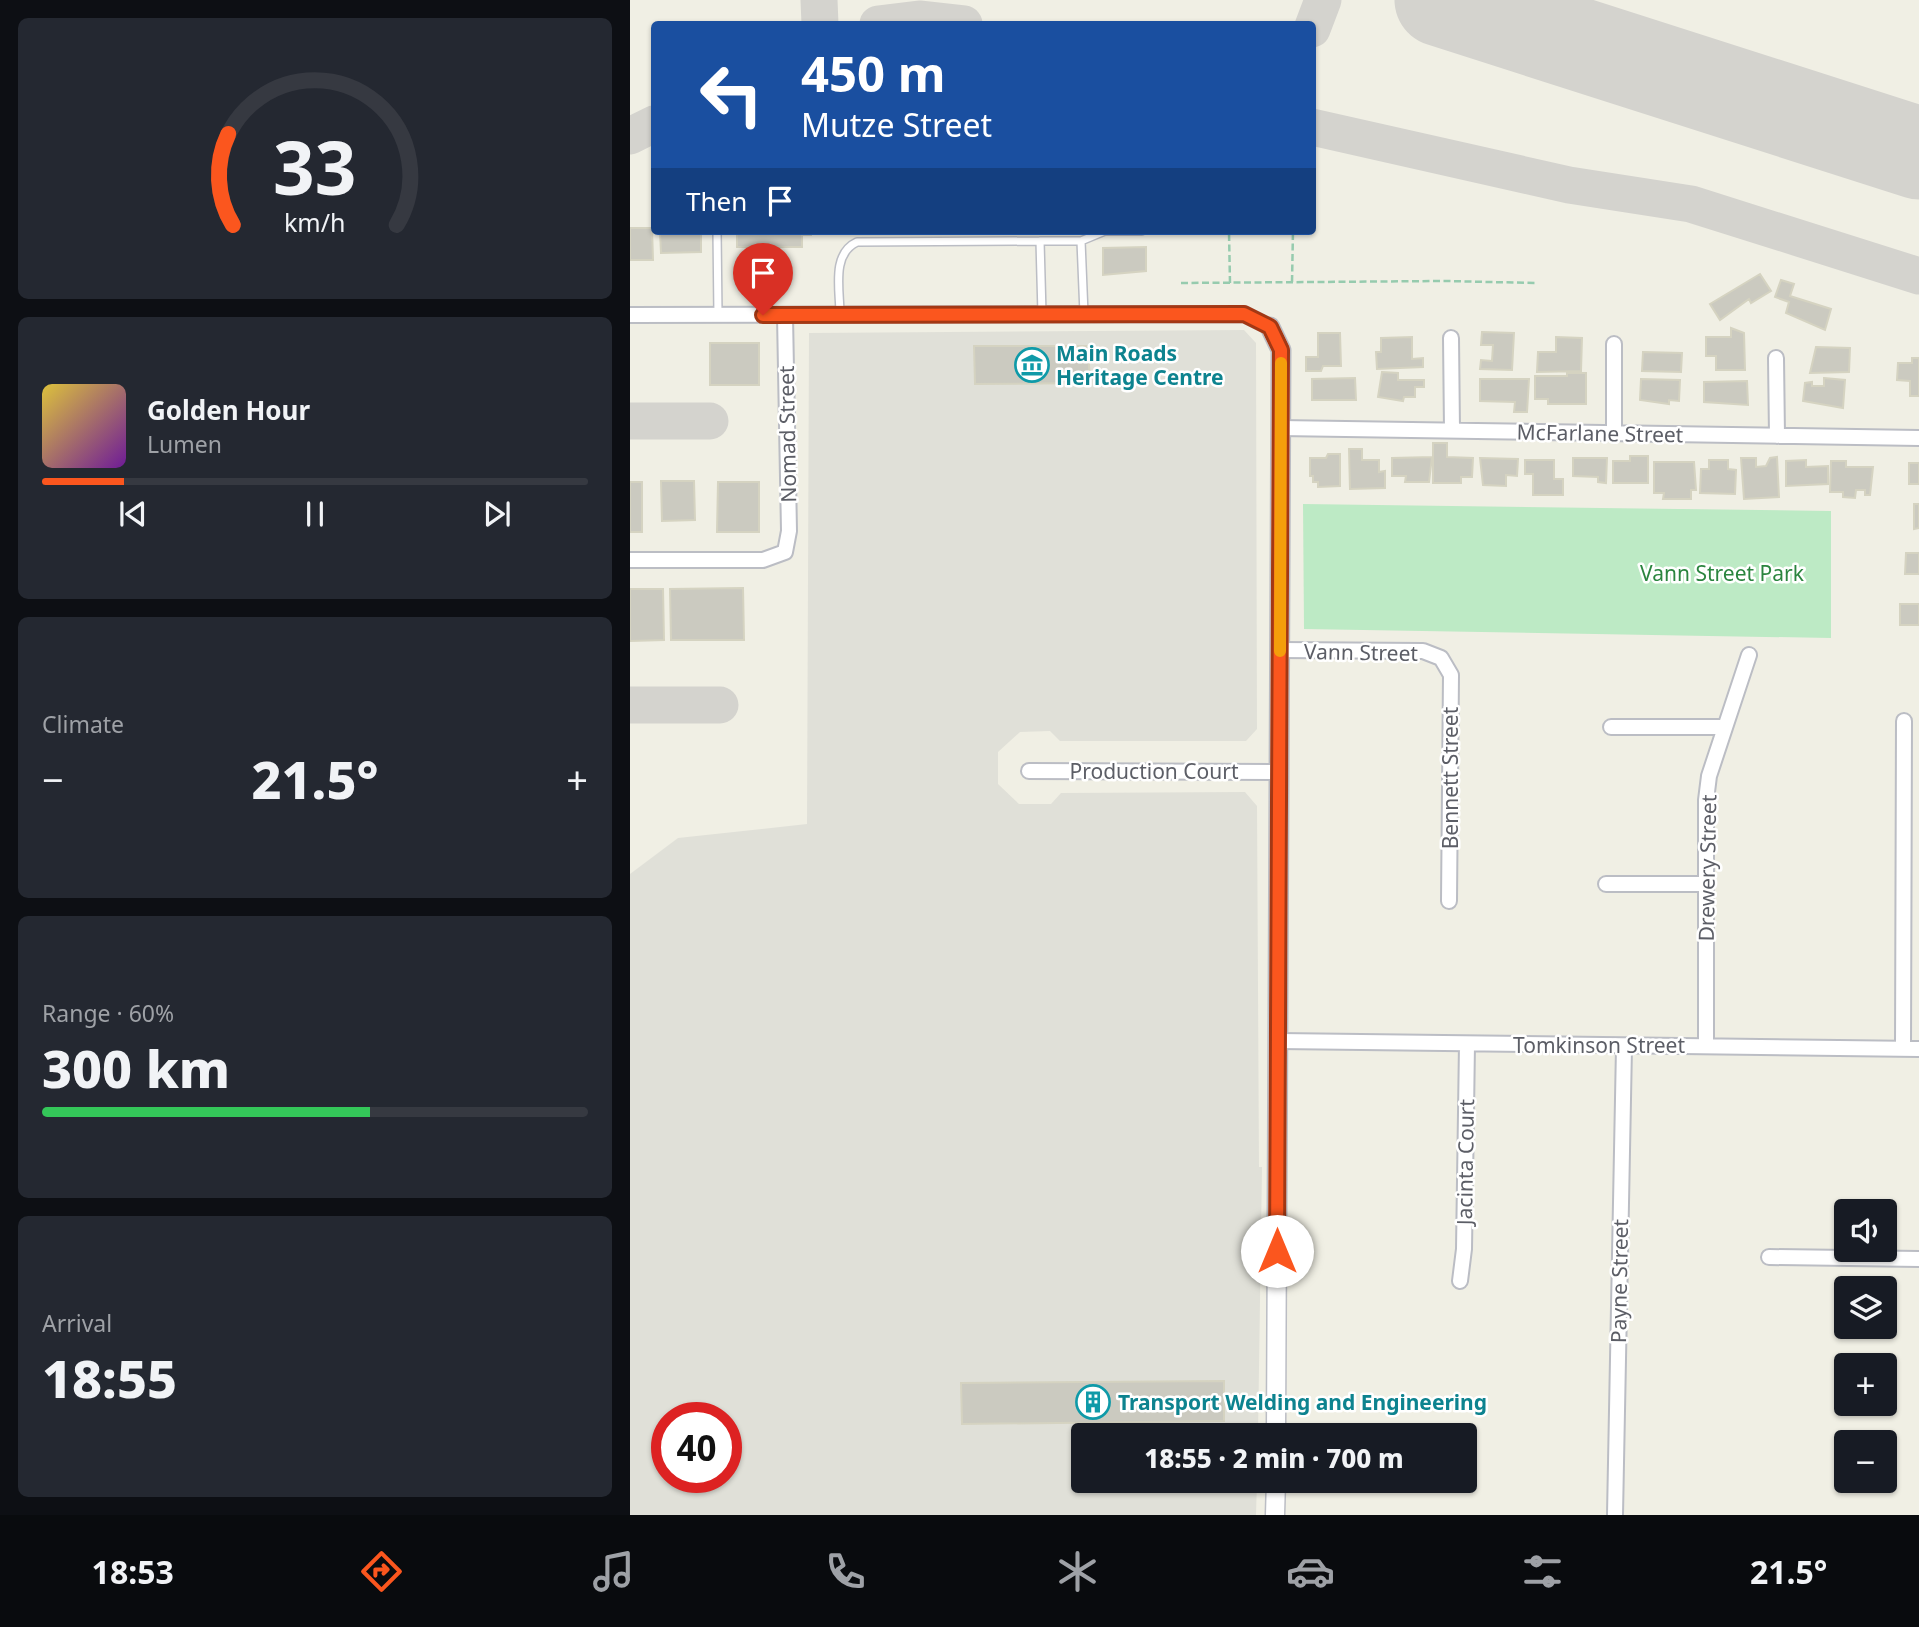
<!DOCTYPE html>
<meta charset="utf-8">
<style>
:root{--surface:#171b24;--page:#242831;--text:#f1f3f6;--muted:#9ea1a6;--line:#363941;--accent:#fb561e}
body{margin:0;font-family:"Noto Sans",sans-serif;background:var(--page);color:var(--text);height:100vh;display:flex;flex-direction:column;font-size:26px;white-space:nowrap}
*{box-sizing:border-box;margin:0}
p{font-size:23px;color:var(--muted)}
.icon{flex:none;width:38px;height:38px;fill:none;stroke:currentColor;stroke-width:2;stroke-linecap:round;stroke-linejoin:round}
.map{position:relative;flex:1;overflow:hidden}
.side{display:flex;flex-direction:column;gap:18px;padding:18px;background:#0d0f14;width:630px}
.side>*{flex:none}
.hud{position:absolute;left:21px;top:21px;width:665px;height:214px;border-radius:7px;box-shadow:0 2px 5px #0004;background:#1a4fa0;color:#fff;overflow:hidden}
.controls{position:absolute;left:1204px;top:1199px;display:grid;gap:14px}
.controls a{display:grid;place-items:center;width:63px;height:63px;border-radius:7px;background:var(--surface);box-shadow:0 2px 5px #0004;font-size:35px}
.speed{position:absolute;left:21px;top:1402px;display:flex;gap:14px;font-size:35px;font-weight:700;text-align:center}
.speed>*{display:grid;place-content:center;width:91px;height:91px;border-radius:50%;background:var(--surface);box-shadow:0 2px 5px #0004;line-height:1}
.speed .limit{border:10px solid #d22;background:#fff;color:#111}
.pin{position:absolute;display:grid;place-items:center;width:60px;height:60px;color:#fff;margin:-72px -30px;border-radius:50% 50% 50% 0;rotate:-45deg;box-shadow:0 0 7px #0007}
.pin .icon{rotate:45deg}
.me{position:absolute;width:77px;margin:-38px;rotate:0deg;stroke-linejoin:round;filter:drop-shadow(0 0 5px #0008)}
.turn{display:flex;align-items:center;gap:24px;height:147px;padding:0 35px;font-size:32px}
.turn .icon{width:91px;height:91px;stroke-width:2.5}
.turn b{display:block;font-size:49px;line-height:60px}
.then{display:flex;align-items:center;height:66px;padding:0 35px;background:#0003;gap:14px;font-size:26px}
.big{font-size:52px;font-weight:800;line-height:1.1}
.side .card{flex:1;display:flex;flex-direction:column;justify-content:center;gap:10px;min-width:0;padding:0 24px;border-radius:10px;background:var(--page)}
.side .dial{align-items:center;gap:0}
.dial svg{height:182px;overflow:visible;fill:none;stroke:var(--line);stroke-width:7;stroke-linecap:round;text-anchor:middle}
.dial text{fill:var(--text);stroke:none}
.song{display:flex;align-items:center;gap:21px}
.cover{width:84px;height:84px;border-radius:10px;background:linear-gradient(135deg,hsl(50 70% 55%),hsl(280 70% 35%))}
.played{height:7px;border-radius:4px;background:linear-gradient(90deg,var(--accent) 15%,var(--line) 15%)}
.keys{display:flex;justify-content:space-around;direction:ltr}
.heat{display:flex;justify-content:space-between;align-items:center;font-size:38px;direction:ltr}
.charge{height:10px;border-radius:5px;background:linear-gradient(90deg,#34c759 60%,var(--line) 0)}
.trip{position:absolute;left:441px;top:1423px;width:406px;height:70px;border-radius:7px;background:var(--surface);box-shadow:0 2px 5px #0004;font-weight:800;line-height:70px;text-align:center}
.tabs{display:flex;height:112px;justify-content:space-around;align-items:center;background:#090b0e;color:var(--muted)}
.tabs .icon{width:49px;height:49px}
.tabs .selected{color:var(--accent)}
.tabs b{font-size:32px;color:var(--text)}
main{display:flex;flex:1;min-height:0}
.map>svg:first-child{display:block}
.industrial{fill:#e0e0d8;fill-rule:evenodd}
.green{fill:#bdeac5}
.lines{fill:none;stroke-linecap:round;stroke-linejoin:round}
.taxiway{stroke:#d4d3ce;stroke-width:37}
.runway{stroke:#d4d3ce;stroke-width:93}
.building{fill:#cbcac0;stroke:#d5d3c1;stroke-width:2}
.service-casing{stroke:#bbbdc4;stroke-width:10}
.minor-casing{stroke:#bbbdc4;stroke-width:18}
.tertiary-casing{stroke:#bbbdc4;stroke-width:21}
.path{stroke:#96cbae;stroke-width:2.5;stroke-dasharray:7 3.5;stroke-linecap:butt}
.service{stroke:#fff;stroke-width:7}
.minor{stroke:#fff;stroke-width:14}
.tertiary{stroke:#fff;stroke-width:18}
.route-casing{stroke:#a33814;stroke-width:18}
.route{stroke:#fb561e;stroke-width:12}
.slow{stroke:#f59e0b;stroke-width:12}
.labels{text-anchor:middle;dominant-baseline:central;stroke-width:5;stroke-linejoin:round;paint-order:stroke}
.culture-label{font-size:21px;font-weight:bold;fill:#0d838f;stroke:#fff;text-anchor:start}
.street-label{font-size:21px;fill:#5c5e66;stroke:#fff}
.park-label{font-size:21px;fill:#2b853f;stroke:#fff}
</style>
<main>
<section class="side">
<div class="card dial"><svg viewBox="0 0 100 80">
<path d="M14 69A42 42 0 1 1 86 69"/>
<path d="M14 69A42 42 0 0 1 12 29" stroke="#fb561e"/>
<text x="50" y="56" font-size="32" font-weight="700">33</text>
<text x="50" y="72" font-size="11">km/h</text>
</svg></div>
<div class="card">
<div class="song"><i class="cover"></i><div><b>Golden Hour</b><p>Lumen</p></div></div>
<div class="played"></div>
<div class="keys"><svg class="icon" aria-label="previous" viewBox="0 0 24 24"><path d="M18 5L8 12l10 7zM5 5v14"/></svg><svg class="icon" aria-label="pause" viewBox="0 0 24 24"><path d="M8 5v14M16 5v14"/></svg><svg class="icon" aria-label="next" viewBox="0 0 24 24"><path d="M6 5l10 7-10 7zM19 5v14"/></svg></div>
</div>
<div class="card"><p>Climate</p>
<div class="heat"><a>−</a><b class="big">21.5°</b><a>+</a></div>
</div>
<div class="card"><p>Range · 60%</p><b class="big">300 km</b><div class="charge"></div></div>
<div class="card"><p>Arrival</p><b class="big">18:55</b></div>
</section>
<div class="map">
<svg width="1289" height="1515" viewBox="0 0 1289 1515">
<rect width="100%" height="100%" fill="#f0efe4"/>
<path class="industrial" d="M614 330 626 343 627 729 616 741H430L420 731 390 732 368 752V784L389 804H421L431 793 615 792 627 806 629 1167H632L628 1435H453V1480L627 1481 626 1515H0V874L48 838 177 824 179 333ZM37 1418H96V1477H37Z"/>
<path class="green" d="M673 504 1201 511V638L674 629Z"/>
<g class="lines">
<path class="taxiway" d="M189 0 190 24
M809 0 852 13
M248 24 289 19 334 24
M682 29 693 0
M682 127 939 185 1061 204 1289 276
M1214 129 1289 155
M0 136 24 124
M0 421H80
M0 705H90"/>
<path class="runway" d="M811 0 1289 153"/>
</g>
<path class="building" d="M0 228H22L23 260H0Z
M30 231H71V252L31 253Z
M107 231H181V235H172V247H107Z
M516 247V271L473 275V248Z
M1130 274 1141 291 1121 303 1119 299 1090 320 1080 304Z
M1151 280 1164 284 1160 296 1201 309 1195 330 1156 313 1159 302 1145 297Z
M1101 328 1114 333 1115 370H1086V356H1076V337H1101Z
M852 332 884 333 882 370 850 369 851 360 862 361 863 345H851Z
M688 333H710L711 366H693L691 371H676V357H688Z
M782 337V359L793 358V367L747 369 746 352H751V338Z
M926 337 952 338 951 371 907 372 908 352H926Z
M80 343H129V385H80Z
M344 346H458L460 383 345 384Z
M1186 347 1220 348 1219 372 1180 373Z
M1013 352 1052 353 1051 372 1012 371Z
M1282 358H1289V396H1280V381L1267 380 1268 363H1282Z
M752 372 768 373V380H794V387H785V397H774L773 401 748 397Z
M937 373H956V404H918V399H905V376H937Z
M725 378 726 400H682V379Z
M1194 378 1215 380 1213 408 1173 401 1175 383 1182 382V386H1194Z
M850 379H899L897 412H884L885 402 850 401Z
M1011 379 1050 380 1049 401 1039 400V404L1010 400Z
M1117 381 1118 405 1074 402V382Z
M803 443H817V457L843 458 842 477H831V483H803Z
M719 449H732V460H749V472L755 471V488L720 489Z
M698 454H710V486L688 487V482H683V476H680V458H696Z
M1000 456H1018V483H983V461H1000Z
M802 457 799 482H775L776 476H762V458Z
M1147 457 1149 497 1114 499 1111 458H1126V467L1136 466 1140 458Z
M850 458 888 459 887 476 876 475V486L853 485Z
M943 458H977L976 483 968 482V477L943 476Z
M895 460H924V479H933V495H903V474H895Z
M1079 460H1098V469L1106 470 1105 494 1070 493 1071 469H1079Z
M1176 460V467L1198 466V484L1156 486V461Z
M1201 461H1216V467H1243L1240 495H1235V490H1226L1225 498 1213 497V492H1200Z
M1024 462H1064L1066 490H1061V499H1033L1034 493H1024Z
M1279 463H1289V484H1279Z
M31 481H64L65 520 32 521Z
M0 482H12V532H0Z
M88 482H129V532H87Z
M1284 504H1289V528L1284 529Z
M1276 553H1289V574H1275Z
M113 588 114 640H41L40 589Z
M0 589H33L34 640 0 641Z
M1270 604H1289V625H1270Z
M594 1381V1421L332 1424 331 1383Z"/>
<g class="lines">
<g class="service-casing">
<path id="service" d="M87 231 88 315
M451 241 475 231H512
M412 314 410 241H451L454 314
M210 315C210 290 201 254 227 242L410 241"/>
</g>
<g class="minor-casing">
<path id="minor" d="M0 315 614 314 640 327
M821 338 822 430
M984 344V433
M1146 358 1147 436
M650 428 1289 438
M0 560H133L155 552 159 531 155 316
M650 650 793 651 811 658 821 675 819 901
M981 727H1094
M399 771 650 772
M976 884H1075
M649 1041 1289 1049
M1076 1046V800L1079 776 1119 655
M1273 1049 1274 721
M1139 1257 1289 1259
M830 1281 834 1249 837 1044
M985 1515 994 1047"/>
</g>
<g class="tertiary-casing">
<path id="tertiary" d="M640 327 651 350 646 1435
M645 1515 646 1480"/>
</g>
<path class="path" d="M662 282 663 231
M551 283 815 281 905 283
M600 283 599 232H617"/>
<use href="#service" class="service"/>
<use href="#minor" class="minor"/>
<use href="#tertiary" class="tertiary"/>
</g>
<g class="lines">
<g class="route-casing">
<path id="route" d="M133 315 614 314 640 327 651 350 647 1251"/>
</g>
<use href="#route" class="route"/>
<path class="slow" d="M650 651 651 363"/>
</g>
<defs>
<g id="museum-ring" transform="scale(1.75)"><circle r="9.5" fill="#fff" stroke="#0f9aa8" stroke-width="1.5"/><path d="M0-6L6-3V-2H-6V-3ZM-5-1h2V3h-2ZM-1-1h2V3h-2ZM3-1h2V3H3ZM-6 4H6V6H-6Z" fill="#0f9aa8"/></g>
<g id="building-ring" transform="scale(1.75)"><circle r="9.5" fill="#fff" stroke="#0f9aa8" stroke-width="1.5"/><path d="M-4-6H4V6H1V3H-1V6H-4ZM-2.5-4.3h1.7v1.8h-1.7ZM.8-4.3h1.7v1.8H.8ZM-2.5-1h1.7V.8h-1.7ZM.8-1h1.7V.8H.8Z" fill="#0f9aa8"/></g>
</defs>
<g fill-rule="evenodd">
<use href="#museum-ring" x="402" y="365"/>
<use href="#building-ring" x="463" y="1402"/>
</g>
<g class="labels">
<g class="culture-label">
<text x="426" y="353">Main Roads<tspan x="426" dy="24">Heritage Centre</tspan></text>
<text x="488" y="1402">Transport Welding and Engineering</text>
</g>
<g class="street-label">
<text transform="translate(970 433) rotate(1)">McFarlane Street</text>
<text transform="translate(157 434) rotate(-91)">Nomad Street</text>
<text transform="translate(731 652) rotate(1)">Vann Street</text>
<text x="524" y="771">Production Court</text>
<text transform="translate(820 778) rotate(-90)">Bennett Street</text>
<text transform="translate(1077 868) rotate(-89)">Drewery Street</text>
<text x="969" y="1045">Tomkinson Street</text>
<text transform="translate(835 1162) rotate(-89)">Jacinta Court</text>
<text transform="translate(989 1281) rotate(-89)">Payne Street</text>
</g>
<g class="park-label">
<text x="1092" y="573">Vann Street Park</text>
</g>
</g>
</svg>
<div class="controls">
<a><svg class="icon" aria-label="sound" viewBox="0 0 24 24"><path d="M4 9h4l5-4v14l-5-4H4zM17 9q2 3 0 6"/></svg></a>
<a><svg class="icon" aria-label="layers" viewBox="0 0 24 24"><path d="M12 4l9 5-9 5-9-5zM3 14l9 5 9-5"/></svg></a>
<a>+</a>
<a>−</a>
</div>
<div class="speed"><div class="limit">40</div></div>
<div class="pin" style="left:133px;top:315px;background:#d93025"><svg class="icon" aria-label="arrive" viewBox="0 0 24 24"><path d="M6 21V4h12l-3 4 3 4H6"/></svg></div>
<svg class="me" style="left:647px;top:1251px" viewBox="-20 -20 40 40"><circle r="19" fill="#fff"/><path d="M0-13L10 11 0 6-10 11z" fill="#fb561e"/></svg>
<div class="trip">18:55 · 2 min · 700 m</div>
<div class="hud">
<div class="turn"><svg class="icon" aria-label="left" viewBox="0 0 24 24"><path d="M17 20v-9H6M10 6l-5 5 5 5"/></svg><div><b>450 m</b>Mutze Street</div></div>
<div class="then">Then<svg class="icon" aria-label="arrive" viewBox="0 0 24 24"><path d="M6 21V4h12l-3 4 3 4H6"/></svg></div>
</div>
</div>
</main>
<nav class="tabs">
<b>18:53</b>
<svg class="icon selected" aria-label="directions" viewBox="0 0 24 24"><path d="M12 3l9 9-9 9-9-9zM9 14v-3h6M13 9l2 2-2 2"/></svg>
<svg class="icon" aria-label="music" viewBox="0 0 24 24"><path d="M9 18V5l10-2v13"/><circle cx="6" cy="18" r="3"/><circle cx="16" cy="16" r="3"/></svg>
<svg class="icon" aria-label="phone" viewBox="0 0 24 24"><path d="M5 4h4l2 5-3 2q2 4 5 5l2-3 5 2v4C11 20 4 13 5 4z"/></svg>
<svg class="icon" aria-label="climate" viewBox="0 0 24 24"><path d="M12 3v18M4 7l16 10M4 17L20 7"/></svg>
<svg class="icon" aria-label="car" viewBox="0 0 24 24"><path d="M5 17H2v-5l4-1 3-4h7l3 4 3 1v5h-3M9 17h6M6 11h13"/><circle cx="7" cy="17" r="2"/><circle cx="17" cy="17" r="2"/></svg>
<svg class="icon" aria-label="filters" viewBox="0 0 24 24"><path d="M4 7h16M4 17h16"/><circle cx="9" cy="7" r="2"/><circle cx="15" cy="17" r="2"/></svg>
<b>21.5°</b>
</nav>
